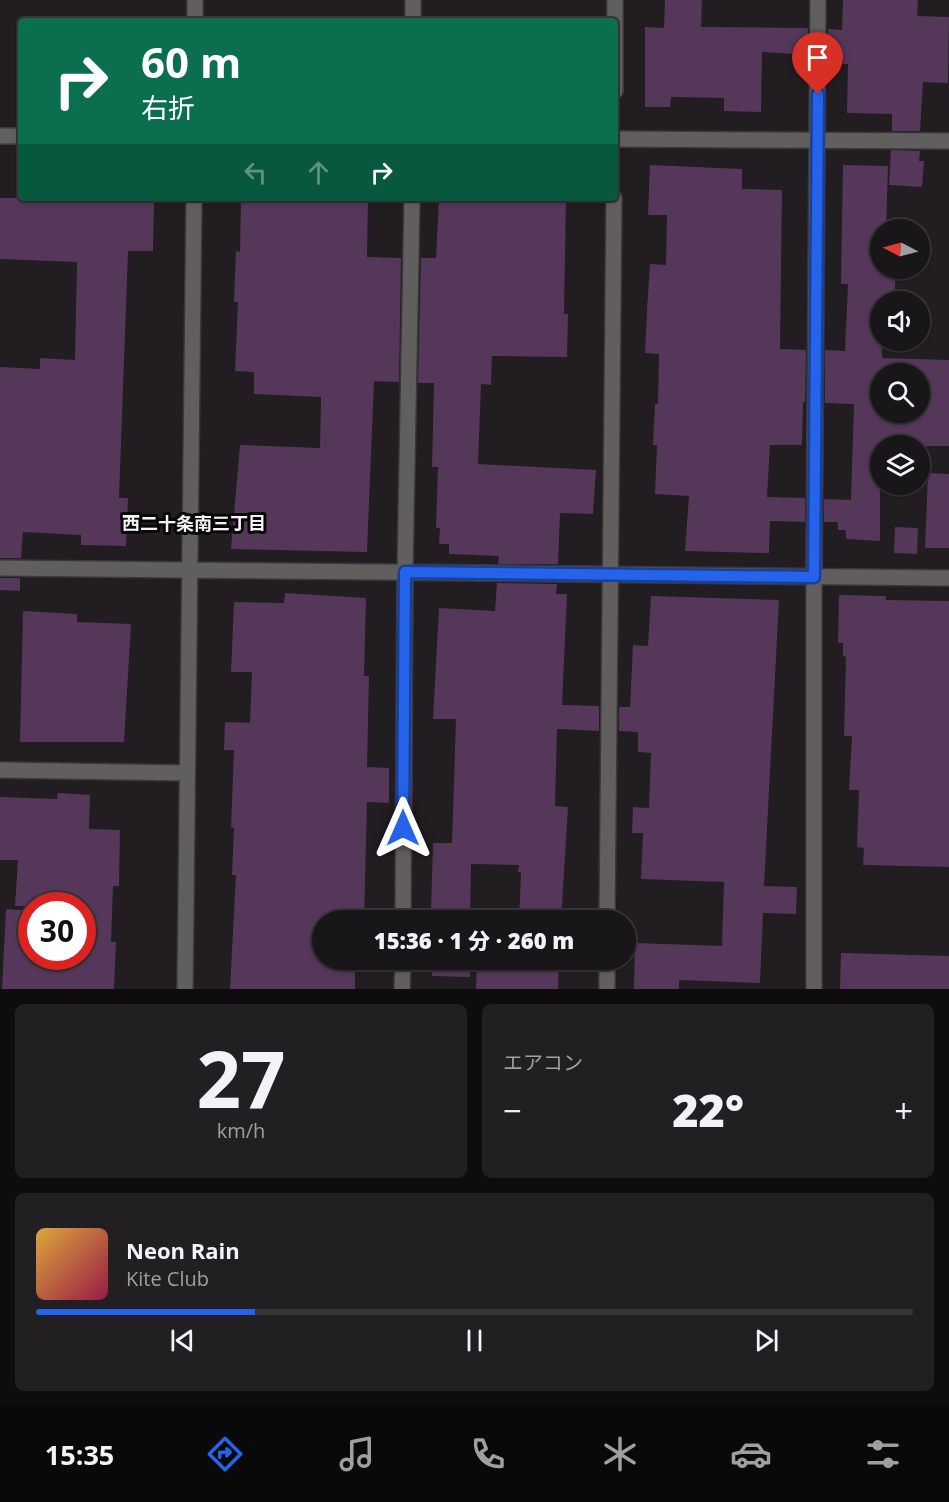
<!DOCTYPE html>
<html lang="ja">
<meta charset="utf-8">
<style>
:root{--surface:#191619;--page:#221f22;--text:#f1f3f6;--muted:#9f9fa2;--line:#373538;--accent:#2563eb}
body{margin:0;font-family:"Open Sans","Noto Sans JP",sans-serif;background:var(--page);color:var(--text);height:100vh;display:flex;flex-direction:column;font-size:22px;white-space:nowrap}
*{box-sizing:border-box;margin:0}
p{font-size:20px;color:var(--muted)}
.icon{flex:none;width:33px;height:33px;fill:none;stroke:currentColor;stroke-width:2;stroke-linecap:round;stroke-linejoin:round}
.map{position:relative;height:989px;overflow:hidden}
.panel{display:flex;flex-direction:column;gap:15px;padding:15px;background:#0e0c0e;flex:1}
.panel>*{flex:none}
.guide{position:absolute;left:18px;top:18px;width:600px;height:183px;border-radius:6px;box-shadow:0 2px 4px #0004,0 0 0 2px var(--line);background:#0b6e4f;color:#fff;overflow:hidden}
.needle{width:39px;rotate:276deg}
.buttons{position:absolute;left:870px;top:219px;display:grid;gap:12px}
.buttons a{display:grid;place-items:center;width:60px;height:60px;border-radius:50%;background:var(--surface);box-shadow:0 2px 4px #0004,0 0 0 2px var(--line);font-size:30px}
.speed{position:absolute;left:18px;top:892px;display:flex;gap:12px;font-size:30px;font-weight:700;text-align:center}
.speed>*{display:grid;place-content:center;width:78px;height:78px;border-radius:50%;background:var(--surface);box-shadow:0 2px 4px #0004,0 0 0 2px var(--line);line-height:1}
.speed .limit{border:9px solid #d22;background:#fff;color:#111}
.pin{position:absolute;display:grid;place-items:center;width:51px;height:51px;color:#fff;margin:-62px -26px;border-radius:50% 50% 50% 0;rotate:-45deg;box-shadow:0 0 6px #0007}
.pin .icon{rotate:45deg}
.me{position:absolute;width:66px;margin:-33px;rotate:0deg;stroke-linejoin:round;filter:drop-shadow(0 0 4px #0008)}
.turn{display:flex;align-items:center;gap:21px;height:126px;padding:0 24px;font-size:27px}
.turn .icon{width:78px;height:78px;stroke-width:2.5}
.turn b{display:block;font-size:42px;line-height:51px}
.lanes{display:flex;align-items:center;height:57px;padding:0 24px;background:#0003;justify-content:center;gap:30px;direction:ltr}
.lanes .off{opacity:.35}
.big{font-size:45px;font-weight:800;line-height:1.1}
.panel .tile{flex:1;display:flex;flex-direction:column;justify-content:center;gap:9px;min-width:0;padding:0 21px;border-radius:9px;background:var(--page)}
.panel .dial{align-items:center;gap:0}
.dial b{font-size:78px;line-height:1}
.song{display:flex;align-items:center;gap:18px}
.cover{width:72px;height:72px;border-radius:9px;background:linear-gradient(135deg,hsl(40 70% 55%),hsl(340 70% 35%))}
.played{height:6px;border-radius:3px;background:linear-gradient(90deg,var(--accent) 25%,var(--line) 25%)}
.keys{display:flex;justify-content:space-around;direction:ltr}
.heat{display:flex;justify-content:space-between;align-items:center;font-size:33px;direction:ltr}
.panel .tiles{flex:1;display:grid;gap:15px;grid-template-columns:1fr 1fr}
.tile:last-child{grid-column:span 2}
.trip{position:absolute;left:312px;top:910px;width:324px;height:60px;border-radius:30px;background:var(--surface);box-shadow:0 2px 4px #0004,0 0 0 2px var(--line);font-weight:800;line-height:60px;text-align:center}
.dock{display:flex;height:96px;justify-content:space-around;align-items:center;background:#0a090a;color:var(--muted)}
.dock .icon{width:42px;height:42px}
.dock .active{color:var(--accent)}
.dock b{font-size:27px;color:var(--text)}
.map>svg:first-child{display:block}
.building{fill:#553759;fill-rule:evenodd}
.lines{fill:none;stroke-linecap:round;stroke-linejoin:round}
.minor-casing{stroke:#3a373a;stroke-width:18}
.minor{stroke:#605f5d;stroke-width:15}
.route-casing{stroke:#184099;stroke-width:15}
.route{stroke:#2563eb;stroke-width:10}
.labels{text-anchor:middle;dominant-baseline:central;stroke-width:6;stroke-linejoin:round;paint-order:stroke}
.neighbourhood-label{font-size:18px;font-weight:bold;fill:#f4f2f4;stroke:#090809}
</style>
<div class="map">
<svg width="949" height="989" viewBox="0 0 949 989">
<rect width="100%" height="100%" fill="#211d21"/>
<path class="building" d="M665 0H702L701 27 808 28V55L762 52 761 112 724 111V98L671 97 670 107H645V27L664 28Z
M843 0H918L917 16 949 17 948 83 923 82 920 131H892V114L847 113 848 64H843V57L827 56 828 29 842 30Z
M891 150 920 151 919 161H924L922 187 889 185Z
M650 165 742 169V189L782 190 780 349 806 350 805 402H803L802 445H770L767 497 805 498V522L770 521 769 553 685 551 689 496 655 494 657 445H653L655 404H658L659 354 645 353 647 310 650 264 666 265 667 215H648Z
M843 165 888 166 886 230H880V268H896L894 302H880L882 358 949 360V446H880V541L846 539V530H838V522H824V499L851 500 854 404 825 403V350L845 351 848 284H841ZM880 374H920V412H880Z
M0 198H154L153 251H128L119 498H128L126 546 81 545V535L23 532 21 558H0V367L40 369V358L75 360 77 262 0 259Z
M241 198H368L367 257 401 258 399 382 374 381 367 552 231 549 240 445 320 448 321 397 254 394V372L235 371 238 302H234L236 251 240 252Z
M439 198H566L564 314H568L567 357 492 356 491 385 481 384 478 464 596 470 593 514 560 513 558 564H498L499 556 449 554V544H439L440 528H436L438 467H432L434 383H418L421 258H436Z
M928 473 949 474V548H925Z
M895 527 918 528 917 554 894 553Z
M0 578H20V591L0 590Z
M497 583 557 584 556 594H567L562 705 599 706V731L557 729 555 806 568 807 561 921H519L521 872H518L519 865 471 864 470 918 472 921H434L435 910H431L433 843H452L456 719H433L439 608 495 611Z
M285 593 366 598 364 676H369L367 767 389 768V803L367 802 364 921H322V960H355V989H230L236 875H232L234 828 231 827 234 750H224L225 722 250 723 252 672H231L234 602 284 603Z
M839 595 886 596V600L949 601V867L863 865 864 848 857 847 859 790H849L852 736H844L846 657 843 656V643H838Z
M651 596 779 600 764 886 797 887 796 914 763 913 760 983 679 980V989H634L635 943 722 946 724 882 641 879 643 833H632L633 807 649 808 651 753 638 752V732L619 731V707H630L633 645 648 646Z
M23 611 77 614V622L131 624 124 742H20Z
M58 793 90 795 89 829 120 830 119 886H113L111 942H116L114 989H2L6 909 32 911V957H82V906H15L18 860H0V797L57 799Z
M841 953 949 956V989H840Z
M433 960H471L470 977 432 976Z
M477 960H559L558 989H476Z"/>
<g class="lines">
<g class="minor-casing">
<path id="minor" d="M195 21V0
M413 21V0
M615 91V0
M0 136H21
M615 139 949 141
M0 568 949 578
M0 770 187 773
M403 921 405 572 412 198
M607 921 614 198
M185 989 194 198
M402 989 403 960
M607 989V960
M814 989V577L818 0"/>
</g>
<use href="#minor" class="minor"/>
</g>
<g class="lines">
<g class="route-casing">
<path id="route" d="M403 828 405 572 814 577 818 94"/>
</g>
<use href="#route" class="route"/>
</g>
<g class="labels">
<g class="neighbourhood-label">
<text x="194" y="523">西二十条南三丁目</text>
</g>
</g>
</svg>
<div class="buttons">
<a><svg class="needle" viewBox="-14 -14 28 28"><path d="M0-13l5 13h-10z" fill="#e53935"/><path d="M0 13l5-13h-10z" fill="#9f9fa2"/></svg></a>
<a><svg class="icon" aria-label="sound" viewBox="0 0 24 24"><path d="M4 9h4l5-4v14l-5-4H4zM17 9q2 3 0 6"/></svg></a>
<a><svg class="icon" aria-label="search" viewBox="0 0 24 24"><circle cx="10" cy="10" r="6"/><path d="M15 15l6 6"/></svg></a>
<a><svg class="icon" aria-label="layers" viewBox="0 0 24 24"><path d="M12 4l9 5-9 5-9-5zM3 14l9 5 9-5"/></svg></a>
</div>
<div class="speed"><div class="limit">30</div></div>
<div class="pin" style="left:818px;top:94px;background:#d93025"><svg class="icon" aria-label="arrive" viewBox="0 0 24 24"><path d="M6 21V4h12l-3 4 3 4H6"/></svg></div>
<svg class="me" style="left:403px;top:828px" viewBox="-20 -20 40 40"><path d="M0-17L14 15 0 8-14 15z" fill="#2563eb" stroke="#fff" stroke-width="4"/></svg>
<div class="trip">15:36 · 1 分 · 260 m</div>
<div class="guide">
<div class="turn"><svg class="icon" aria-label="right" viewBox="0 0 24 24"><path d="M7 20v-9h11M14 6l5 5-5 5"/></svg><div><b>60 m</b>右折</div></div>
<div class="lanes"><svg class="icon off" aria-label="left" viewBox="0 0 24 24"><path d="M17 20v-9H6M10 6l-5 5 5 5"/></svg><svg class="icon off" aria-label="ahead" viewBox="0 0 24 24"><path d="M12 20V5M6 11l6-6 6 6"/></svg><svg class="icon" aria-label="right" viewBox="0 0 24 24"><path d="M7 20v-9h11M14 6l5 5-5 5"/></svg></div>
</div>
</div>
<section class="panel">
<div class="tiles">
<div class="tile dial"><b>27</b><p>km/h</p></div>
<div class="tile"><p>エアコン</p>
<div class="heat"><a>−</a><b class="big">22°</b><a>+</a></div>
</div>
<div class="tile">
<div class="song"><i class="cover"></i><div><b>Neon Rain</b><p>Kite Club</p></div></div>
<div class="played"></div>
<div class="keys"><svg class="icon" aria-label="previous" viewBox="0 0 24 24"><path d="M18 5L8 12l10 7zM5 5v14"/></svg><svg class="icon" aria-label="pause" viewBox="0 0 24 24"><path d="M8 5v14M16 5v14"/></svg><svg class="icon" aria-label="next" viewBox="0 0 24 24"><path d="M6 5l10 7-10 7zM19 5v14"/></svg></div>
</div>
</div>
</section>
<nav class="dock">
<b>15:35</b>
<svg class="icon active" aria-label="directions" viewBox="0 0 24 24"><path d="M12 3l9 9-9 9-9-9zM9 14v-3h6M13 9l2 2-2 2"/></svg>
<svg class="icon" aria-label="music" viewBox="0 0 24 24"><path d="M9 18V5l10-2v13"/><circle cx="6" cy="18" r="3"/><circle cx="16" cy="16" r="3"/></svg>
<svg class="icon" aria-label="phone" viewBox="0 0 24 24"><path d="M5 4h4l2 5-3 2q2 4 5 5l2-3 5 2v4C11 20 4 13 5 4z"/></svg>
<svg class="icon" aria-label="climate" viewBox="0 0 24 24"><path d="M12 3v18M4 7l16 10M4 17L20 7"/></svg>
<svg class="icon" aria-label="car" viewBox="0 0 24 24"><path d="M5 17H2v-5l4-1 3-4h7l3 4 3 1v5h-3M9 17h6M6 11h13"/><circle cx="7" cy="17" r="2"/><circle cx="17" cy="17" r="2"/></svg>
<svg class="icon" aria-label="filters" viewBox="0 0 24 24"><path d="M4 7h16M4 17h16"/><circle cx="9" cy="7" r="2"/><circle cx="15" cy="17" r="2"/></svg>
</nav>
